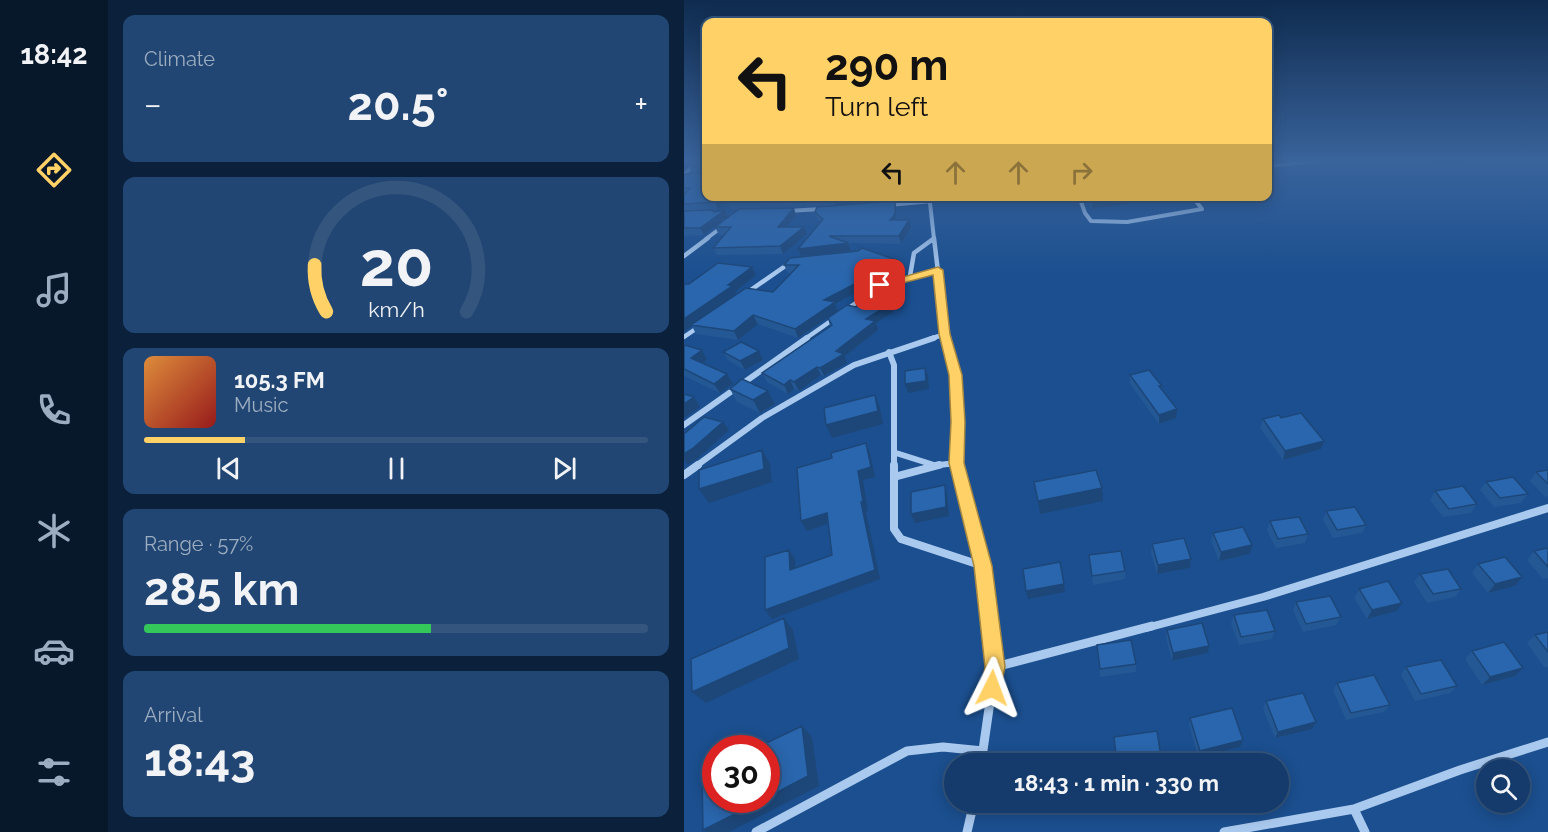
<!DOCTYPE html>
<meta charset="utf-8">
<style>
:root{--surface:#143b6b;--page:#214673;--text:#f1f3f6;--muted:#9dadc1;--line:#33557e;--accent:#ffd166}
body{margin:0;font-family:Raleway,sans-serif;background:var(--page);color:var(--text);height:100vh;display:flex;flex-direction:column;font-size:22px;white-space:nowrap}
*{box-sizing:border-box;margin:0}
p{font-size:20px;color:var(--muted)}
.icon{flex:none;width:33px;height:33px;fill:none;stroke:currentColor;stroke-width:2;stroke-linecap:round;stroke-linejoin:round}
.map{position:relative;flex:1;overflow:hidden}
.drawer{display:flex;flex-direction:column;gap:15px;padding:15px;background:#0b203b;width:576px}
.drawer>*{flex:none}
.banner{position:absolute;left:18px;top:18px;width:570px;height:183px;border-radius:12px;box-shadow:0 3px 15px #0003,0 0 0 2px var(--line);background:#ffd166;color:#111;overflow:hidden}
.tools{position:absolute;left:792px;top:759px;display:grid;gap:12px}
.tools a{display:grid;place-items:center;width:54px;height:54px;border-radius:50%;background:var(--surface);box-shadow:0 3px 15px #0003,0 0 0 2px var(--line);font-size:30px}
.speed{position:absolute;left:18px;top:735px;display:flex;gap:12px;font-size:30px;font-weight:700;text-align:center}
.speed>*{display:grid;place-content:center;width:78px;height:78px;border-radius:50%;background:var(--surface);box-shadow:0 3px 15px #0003,0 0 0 2px var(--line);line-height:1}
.speed .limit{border:9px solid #d22;background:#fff;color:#111}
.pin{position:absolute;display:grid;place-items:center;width:51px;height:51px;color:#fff;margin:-26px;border-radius:12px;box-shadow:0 3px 9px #0006}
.me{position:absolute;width:66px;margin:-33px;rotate:3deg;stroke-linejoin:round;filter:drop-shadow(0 0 4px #0008)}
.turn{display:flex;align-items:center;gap:21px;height:126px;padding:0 24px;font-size:27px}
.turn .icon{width:78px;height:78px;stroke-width:2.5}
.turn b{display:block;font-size:42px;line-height:51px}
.lanes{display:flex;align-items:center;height:57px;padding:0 24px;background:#0003;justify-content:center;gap:30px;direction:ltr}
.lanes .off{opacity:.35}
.big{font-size:45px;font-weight:700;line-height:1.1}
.drawer .tile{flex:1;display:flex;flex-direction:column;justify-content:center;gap:9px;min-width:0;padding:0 21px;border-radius:12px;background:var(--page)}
.drawer .dial{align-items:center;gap:0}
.dial svg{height:156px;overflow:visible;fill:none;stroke:var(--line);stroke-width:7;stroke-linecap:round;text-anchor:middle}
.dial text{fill:var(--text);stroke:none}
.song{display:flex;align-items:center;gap:18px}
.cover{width:72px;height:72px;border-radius:9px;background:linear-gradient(135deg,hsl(30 70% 55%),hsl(0 70% 35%))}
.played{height:6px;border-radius:3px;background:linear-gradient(90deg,var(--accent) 20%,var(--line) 20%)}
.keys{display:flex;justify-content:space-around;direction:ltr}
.heat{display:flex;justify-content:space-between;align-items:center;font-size:33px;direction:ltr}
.charge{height:9px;border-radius:4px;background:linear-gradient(90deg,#34c759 57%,var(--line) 0)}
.trip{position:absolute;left:260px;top:753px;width:345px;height:60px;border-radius:30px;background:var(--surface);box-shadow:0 3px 15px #0003,0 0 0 2px var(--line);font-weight:700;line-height:60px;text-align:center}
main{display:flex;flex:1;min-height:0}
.dock{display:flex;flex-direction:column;width:108px;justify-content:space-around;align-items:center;background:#08182b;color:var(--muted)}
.dock .icon{width:42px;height:42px}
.dock .active{color:var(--accent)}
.dock b{font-size:27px;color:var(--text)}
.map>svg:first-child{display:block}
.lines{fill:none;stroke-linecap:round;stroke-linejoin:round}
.street-far4{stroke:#a9c9ee;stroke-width:4}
.street-far3{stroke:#a9c9ee;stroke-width:4.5}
.street-far2{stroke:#a9c9ee;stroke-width:6}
.street-far1{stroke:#a9c9ee;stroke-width:8}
.street{stroke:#a9c9ee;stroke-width:9}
.wall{fill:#245895}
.shaded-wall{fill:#1d4779}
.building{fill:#2a66ad;stroke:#1d4779;stroke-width:1.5}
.route{fill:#ffd166;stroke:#a68842;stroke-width:1.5}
</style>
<main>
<nav class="dock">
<b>18:42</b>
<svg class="icon active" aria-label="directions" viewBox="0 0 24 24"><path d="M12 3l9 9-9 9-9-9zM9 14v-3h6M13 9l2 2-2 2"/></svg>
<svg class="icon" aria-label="music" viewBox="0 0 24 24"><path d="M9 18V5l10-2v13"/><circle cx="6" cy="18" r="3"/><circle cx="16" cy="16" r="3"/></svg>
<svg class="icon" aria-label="phone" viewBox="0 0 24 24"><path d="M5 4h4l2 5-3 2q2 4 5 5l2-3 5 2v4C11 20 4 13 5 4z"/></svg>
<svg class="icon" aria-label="climate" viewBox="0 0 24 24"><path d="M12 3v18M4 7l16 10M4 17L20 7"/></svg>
<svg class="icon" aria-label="car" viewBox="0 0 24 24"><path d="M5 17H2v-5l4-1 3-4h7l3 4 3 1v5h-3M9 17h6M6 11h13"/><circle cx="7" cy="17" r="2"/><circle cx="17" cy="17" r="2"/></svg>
<svg class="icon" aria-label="filters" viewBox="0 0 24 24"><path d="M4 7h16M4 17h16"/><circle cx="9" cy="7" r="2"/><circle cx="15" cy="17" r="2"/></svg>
</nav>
<section class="drawer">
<div class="tile"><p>Climate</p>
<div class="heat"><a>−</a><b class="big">20.5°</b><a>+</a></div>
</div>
<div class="tile dial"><svg viewBox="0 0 100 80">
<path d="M14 69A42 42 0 1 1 86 69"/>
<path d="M14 69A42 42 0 0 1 8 45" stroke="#ffd166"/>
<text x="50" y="56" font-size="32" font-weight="700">20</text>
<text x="50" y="72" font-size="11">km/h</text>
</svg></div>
<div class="tile">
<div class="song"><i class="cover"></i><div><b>105.3 FM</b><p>Music</p></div></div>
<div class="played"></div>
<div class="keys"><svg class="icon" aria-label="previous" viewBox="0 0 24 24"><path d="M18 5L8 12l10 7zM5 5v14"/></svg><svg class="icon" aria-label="pause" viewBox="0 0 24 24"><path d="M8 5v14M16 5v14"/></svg><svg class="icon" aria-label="next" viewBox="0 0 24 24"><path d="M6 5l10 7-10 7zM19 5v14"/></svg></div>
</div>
<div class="tile"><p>Range · 57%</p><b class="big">285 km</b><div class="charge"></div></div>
<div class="tile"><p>Arrival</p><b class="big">18:43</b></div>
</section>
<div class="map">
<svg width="864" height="832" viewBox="0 0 864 832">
<rect width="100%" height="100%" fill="#1b4f8f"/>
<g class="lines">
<path class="street-far4" d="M584 166 641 160
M0 175 14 160
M395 196 401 213 407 221 443 222 518 209 508 196
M246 203 250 239
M205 205 303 196
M103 211 138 209
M22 239 38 227"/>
<path class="street-far3" d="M250 238 262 339
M0 256 24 238
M226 276 230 253 249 239
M61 294 107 262
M162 310 197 285 254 270
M0 337 16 326
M121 339 151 318
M246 339 261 334"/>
<path class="street-far2" d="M262 338 271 375 274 422 273 466
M205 352 210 365V466
M0 425 123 338
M212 453 250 465
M12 466 78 418 170 365 250 338
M247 466 272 463"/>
<path class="street-far1" d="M210 465V529L217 539 299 566
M272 465 299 566 306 628
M0 475 14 465
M210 477 255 465
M462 628 579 597 864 508"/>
<path class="street" d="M311 667 468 626
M297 764 311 667 306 626
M670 809 681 832
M72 832 223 751 259 747 299 751
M283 832 290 802
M540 832 670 809 776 770 864 742"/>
</g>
<path class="wall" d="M22 160V196L43 197 34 209 7 211 30 212 41 210 44 217 20 235 0 236V174L20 173 21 172 8 173 5 166Z
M739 160H780L783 162 781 167 753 169Z
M51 196H253L152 206 47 209 44 202Z
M399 196H442L443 204 408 209Z
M211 201 212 209 213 220 227 227 217 244 165 243 167 251 117 256 114 249 137 222 134 219 131 212Z
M112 215 103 227H120L123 234 99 254 33 255 29 248 41 235H35L31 227Z
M106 258 217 269 185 289 181 288 151 304 154 311 114 338 74 324 54 340 12 334 8 326 0 332V284H5L68 267 72 275 51 292 53 294 89 292 108 273H104L100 265Z
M206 304 209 312 192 323 194 330 161 356 163 363 140 376 137 375 115 391 110 389 104 394 83 382 78 373 146 326 144 318 172 307Z
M0 345 23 360 19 363 43 374 49 384 36 393 0 376Z
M39 352 79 360 61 370 44 360Z
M446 375 478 386V389L492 418 475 424 446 384Z
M46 389 84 391 91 404 76 413 53 402Z
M597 418 637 449 599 460 576 428 579 419Z
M864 470V496L861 497 846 481 852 472Z
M802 482 844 494 837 503 810 507 796 490Z
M751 491 793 504 787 513 759 517 746 500Z
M642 511 682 525 678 533 649 538 639 520Z
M586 521 624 534 621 543 592 548 583 530Z
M529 533 566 554 535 561 527 541Z
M468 544 507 559 506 568 473 574 467 553Z
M864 548V578L859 579 843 560 850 551Z
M405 555 441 571V579L409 585Z
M794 564 831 586 804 593 788 573Z
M736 574 777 589 771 597 743 603 730 582Z
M675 589 718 603 713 611 683 619 670 598Z
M612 602 657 617 652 625 619 632 609 610Z
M550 615 591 631 588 639 555 645 547 624Z
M483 630 525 646 524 653 488 661 482 638Z
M864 632V667H860L843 643 851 635Z
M413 645 452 664V672L416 677Z
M788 651 831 676 798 685 781 659Z
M722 667 773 686 766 693 731 701 717 675Z
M653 683 706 705 700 712 662 720 649 690Z
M582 701 632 722 628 729 591 738 579 709Z
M506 718 559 740 556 747 514 757 505 725Z"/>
<path class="shaded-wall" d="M1 160H11L0 171V161Z
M35 196 43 197 34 209 31 202Z
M177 196H253L152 206 149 199Z
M443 198V204L408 209V202Z
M211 201 212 209 213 221 206 220Z
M110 208 112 215 97 235 94 227Z
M41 210 44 217 20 235 16 228Z
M225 220 227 227 217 244 215 236Z
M120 227 123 234 99 254 96 246Z
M164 243 167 251 117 256 114 249Z
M215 261 217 269 185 289 182 281Z
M68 267 72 275 51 292 53 295 7 325 8 326 0 332V319Z
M178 280 181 288 151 304 154 311 114 338 111 329 140 300Z
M206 304 209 312 192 323 194 330 161 356 163 363 140 376 136 368 182 319Z
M69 315 74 324 54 340 50 331Z
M18 350 23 360 13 367 7 358Z
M75 351 79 360 61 370 56 361Z
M133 367 137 375 115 391 110 382Z
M241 368 244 376 245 389 224 393 221 384Z
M43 374 49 384 36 393 30 384Z
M106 380 110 389 104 394 100 385Z
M84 391 91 404 76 413 69 400Z
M191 395 196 408 199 424 148 438 142 425Z
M10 397 16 407 0 418V404Z
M493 409 492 418 475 424V415Z
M39 422 45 430 14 458 4 465 0 460V454Z
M640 441 637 449 599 460 601 451Z
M182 443 186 453 191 477 179 480 184 511 182 512 196 579 88 619 81 610 191 570 177 502 174 471Z
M78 450 86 464 88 482 25 503 15 489Z
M261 485 263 494 265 516 231 523 227 514Z
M418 488 419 501 356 514 354 501Z
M143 513 149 522 123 531 117 521Z
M568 545 566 554 535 561 537 552Z
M105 550 111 559 112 579 106 570Z
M507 559 506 568 473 574 474 565Z
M838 577 831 586 804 593 811 584Z
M380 584 381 592 344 599 342 591Z
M718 603 713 611 683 619 688 610Z
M100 618 109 630 115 659 22 703 8 692Z
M525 646 524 653 488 661 489 653Z
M839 668 831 676 798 685 806 677Z
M632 722 628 729 591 738 594 732Z
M118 726 128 737 135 786 45 832H22L19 830 79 800H82V798Z
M559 740 556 747 514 757 516 751Z"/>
<path class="building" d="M11 160H22V169L19 166H5Z
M749 160H780L783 162 755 164Z
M22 170V196H35L31 202 0 204V195L6 188H0V174L20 173Z
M51 196H177L149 199 44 202Z
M404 196H442L443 198 408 202Z
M211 201V214L206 220H225L215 236H145L164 243 114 249 139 219 131 212 133 207Z
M110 208 94 227H120L96 246 29 248 47 227H31L55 209Z
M28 210 30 212 41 210 16 228H0V211Z
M178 248 215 261 182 281 178 280 140 300 151 302 111 329 69 315 50 331 7 325 62 288 89 292 115 265H100L106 258 174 251Z
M34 263 68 267 44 285 48 286 0 319V284H5Z
M190 297 206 304 182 319 191 321 152 351 160 354 136 368 133 367 110 382 106 380 100 385 78 373 148 325 144 318 163 305 172 307Z
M57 342 75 351 56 361 39 352Z
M0 345 18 350 7 358 43 374 30 384 0 369Z
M241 368 242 381 221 384V371Z
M465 370 478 386H475L493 409 475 415 446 375Z
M58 379 84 391 69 400 46 389Z
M0 394 10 397 0 404Z
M191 395 194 411 142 425 140 408Z
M617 413 640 441 601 451 579 419 595 415 597 418Z
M20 417 39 422 8 449 0 454V434Z
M182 443 187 467 174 471 179 502H177L191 570 81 610V557L105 550 106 570 148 555 143 513 117 521 113 468 148 458 147 453Z
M78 450 80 469 15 489V470Z
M412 470 418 488 354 501 350 482Z
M864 470V484L852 472Z
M829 477 844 494 816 498 802 482Z
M261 485 262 507 227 514V492Z
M779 486 793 504 765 509 751 491Z
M671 507 682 525 653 530 642 511Z
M615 517 624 534 594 539 586 521Z
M559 527 568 545 537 552 529 533Z
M500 538 507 559 474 565 468 544Z
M864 548V567L850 551Z
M437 551 441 571 408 576 405 555Z
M821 557 838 577 811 584 794 564Z
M376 562 380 584 342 591 339 569Z
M764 569 777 589 749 594 736 574Z
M704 581 718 603 688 610 675 589Z
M646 596 657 617 622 624 612 602Z
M583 610 591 631 557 637 550 615Z
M100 618 105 648 8 692 7 659Z
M518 623 525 646 489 653 483 630Z
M864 632V652L851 635Z
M447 640 452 664 416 669 413 645Z
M820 642 839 668 806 677 788 651Z
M757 660 773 686 737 694 722 667Z
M690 675 706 705 667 713 653 683Z
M619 693 632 722 594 732 582 701Z
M548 708 559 740 516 751 506 718Z
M118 726 124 776 82 798V748H72Z
M473 731 478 764H433L430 737Z
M32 768V800H79L19 830 18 774Z"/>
<linearGradient id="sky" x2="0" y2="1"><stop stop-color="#0f2b4f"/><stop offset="0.58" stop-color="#39639b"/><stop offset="1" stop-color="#39639b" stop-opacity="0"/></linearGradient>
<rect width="864" height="276" fill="url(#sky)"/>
<path class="route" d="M254 267 259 270 266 334 278 375 281 422 280 463 308 566 321 667 315 695 308 698 301 695 298 688 301 667 290 566 265 463 267 422 265 375 255 334 249 275 196 289 191 285Z"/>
</svg>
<div class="tools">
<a><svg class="icon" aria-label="search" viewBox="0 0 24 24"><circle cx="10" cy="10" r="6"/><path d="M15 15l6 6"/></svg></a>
</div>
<div class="speed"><div class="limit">30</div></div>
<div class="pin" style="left:196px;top:285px;background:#d93025"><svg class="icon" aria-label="arrive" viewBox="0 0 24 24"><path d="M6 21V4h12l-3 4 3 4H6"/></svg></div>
<svg class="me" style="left:308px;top:688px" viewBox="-20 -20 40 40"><path d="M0-17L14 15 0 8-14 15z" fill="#ffd166" stroke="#fff" stroke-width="4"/></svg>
<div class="trip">18:43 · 1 min · 330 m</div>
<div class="banner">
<div class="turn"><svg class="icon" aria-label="left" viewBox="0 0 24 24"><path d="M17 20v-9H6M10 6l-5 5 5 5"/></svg><div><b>290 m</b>Turn left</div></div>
<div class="lanes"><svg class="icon" aria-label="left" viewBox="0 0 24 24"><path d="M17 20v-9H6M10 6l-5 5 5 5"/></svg><svg class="icon off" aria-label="ahead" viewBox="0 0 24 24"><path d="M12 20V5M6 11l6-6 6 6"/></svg><svg class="icon off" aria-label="ahead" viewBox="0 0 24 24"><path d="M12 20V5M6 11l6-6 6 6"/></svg><svg class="icon off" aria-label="right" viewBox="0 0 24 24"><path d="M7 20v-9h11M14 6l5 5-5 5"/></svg></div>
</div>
</div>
</main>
